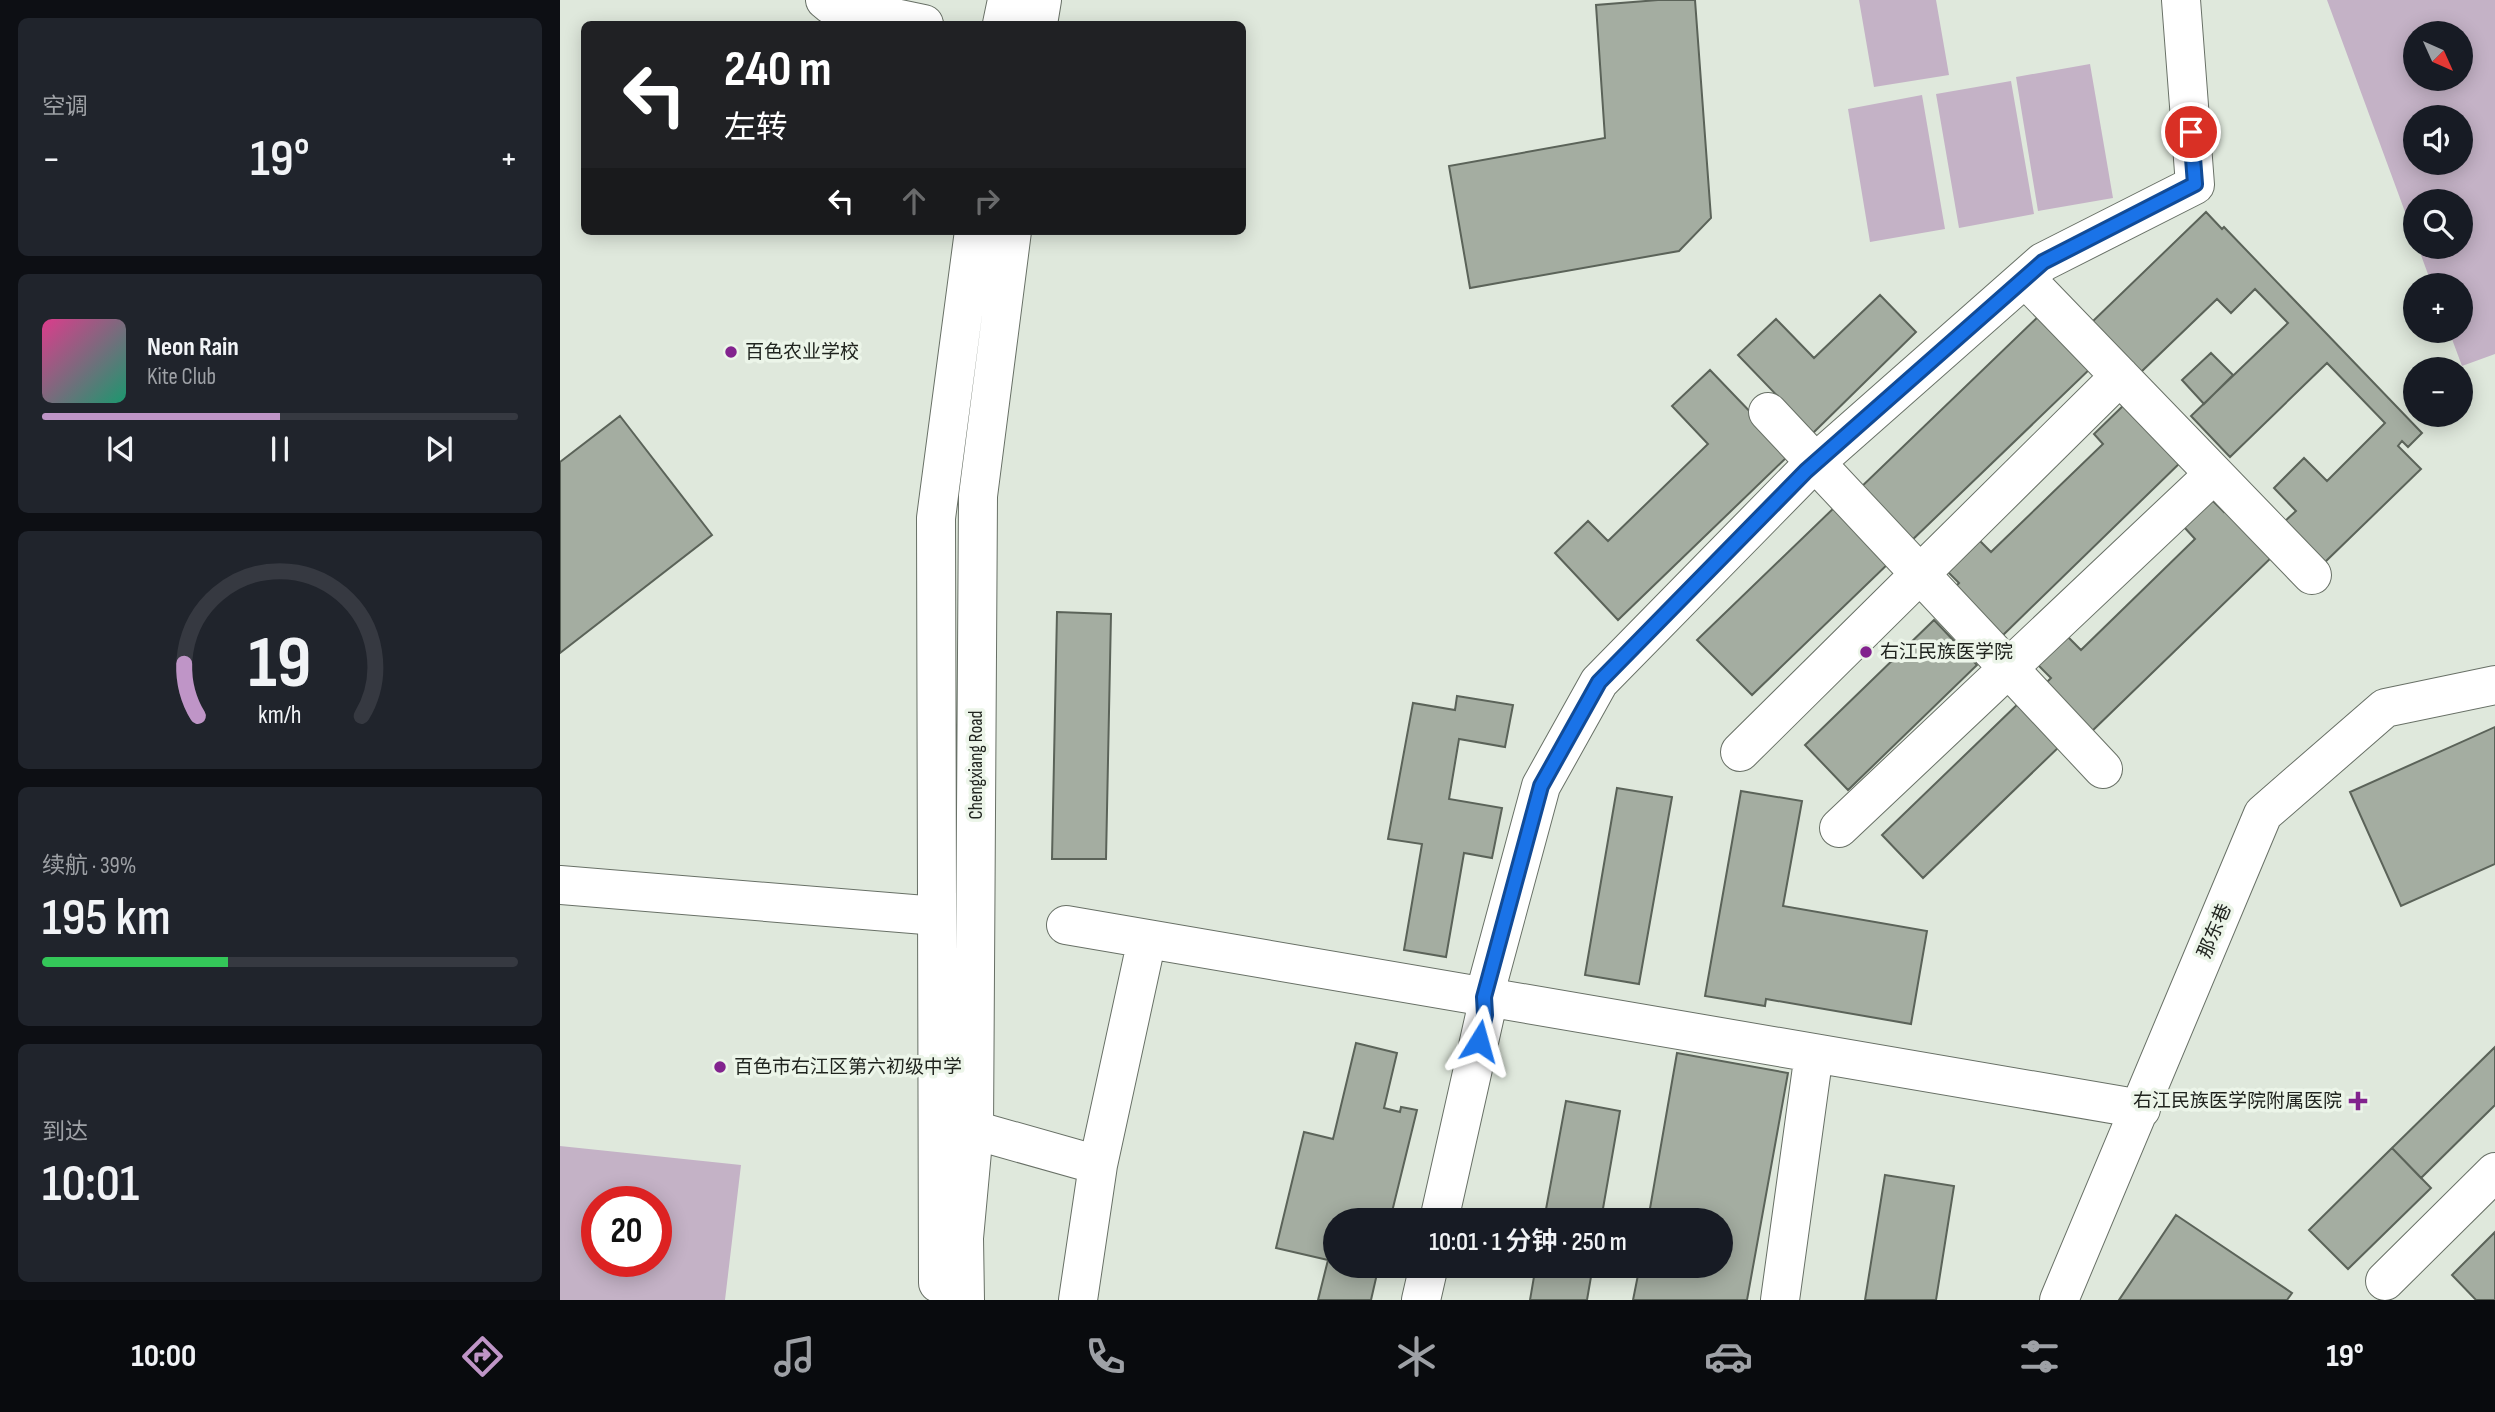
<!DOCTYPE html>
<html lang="zh">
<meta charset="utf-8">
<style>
:root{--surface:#171b24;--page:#20242c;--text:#f1f3f6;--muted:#9ea1a6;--line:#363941;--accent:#bf95c7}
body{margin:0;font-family:"Sofia Sans Condensed","Noto Sans SC",sans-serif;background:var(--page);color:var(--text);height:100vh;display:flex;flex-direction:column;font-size:26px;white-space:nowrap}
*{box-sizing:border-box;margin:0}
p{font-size:23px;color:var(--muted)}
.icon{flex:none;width:38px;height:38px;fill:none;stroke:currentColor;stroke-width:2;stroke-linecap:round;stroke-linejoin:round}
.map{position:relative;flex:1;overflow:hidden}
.sheet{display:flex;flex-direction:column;gap:18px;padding:18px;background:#0d0f14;width:560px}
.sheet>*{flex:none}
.top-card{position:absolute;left:21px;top:21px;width:665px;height:214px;border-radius:10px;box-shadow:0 4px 18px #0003;background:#202124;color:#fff;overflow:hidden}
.needle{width:46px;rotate:135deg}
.controls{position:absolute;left:1843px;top:21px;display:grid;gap:14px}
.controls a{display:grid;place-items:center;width:70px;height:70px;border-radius:50%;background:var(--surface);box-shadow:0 4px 18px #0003;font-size:35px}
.speed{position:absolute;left:21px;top:1186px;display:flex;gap:14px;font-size:35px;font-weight:700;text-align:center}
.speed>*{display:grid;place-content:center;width:91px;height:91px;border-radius:50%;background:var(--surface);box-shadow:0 4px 18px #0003;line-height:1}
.speed .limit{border:10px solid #d22;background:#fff;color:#111}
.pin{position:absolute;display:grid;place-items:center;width:60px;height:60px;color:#fff;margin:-30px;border:4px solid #fff;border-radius:50%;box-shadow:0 2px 7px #0007}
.me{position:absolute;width:77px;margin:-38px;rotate:8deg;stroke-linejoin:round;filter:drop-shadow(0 0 5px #0008)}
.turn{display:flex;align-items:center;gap:24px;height:147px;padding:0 28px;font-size:32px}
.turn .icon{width:91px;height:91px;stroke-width:2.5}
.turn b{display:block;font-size:49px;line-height:60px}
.lanes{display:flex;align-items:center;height:66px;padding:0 28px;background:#0003;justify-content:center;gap:35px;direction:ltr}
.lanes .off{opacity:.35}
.big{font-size:52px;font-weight:600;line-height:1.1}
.sheet .tile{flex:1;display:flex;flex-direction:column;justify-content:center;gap:10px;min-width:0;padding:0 24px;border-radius:10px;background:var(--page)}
.sheet .dial{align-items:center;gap:0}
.dial svg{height:182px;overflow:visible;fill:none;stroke:var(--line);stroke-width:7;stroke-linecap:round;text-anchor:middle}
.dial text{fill:var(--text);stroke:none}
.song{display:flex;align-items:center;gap:21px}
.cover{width:84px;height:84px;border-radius:10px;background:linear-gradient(135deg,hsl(330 70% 55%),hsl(160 70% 35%))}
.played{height:7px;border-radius:4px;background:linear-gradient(90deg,var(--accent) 50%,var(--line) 50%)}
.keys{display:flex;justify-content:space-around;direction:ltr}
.heat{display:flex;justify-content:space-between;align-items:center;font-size:38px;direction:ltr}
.charge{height:10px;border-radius:5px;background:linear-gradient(90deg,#34c759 39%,var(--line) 0)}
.trip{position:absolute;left:763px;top:1208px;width:410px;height:70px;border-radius:35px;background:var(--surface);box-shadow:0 4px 18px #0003;font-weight:600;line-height:70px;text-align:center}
.tab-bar{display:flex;height:112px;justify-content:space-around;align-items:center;background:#090b0e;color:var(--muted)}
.tab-bar .icon{width:49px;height:49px}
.tab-bar .on{color:var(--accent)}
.tab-bar b{font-size:32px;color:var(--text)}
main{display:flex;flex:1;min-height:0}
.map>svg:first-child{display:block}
.green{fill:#c4b2c6;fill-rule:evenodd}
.building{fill:#a4ada1;stroke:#5b6359;stroke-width:2}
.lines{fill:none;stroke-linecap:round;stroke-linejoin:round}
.minor-casing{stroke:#687066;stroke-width:40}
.major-casing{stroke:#687066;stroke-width:40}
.minor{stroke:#fff;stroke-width:38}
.major{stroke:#fff;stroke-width:38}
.route-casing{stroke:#114b97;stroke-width:18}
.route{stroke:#1a73e8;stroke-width:12}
.poi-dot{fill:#82238e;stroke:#ecf5e9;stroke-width:2.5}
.labels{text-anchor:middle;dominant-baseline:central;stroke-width:7;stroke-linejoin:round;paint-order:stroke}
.poi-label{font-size:19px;fill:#20241f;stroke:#ecf5e9;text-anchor:start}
.street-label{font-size:19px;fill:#20241f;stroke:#ecf5e9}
</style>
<main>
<section class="sheet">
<div class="tile"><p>空调</p>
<div class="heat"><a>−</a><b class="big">19°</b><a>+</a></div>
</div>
<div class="tile">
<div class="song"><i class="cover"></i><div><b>Neon Rain</b><p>Kite Club</p></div></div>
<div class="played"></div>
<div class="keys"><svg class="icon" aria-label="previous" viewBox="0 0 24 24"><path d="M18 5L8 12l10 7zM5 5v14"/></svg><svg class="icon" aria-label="pause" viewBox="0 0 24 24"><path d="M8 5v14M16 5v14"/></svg><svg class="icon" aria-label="next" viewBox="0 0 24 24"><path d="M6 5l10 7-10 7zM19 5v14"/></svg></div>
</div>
<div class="tile dial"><svg viewBox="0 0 100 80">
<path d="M14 69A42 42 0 1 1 86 69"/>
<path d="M14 69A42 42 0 0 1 8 46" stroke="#bf95c7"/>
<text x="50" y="56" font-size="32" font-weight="700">19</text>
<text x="50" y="72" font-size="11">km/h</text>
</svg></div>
<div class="tile"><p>续航 · 39%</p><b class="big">195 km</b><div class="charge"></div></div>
<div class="tile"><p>到达</p><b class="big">10:01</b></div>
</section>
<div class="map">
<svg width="1935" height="1300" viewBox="0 0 1935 1300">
<rect width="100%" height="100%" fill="#dfe8dc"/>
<path class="green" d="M1299 0H1376L1389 75 1314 87Z
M1767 0H1935V354L1902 366 1889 331H1900V285H1872L1858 247H1900V201H1855V239ZM1900 33V79H1855V33ZM1900 117V163H1855V117Z
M1530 64 1553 198 1478 211 1456 77Z
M1451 81 1474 214 1399 228 1376 94Z
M1362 95 1385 229 1310 242 1288 109Z
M0 1146 181 1165 165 1300H0ZM37 1202H96V1262H37Z"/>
<path class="building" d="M1098 0H1135L1151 218 1119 251 910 288 889 166 1045 138 1036 5Z
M1646 212 1662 229 1664 227 1862 433 1848 447 1842 441 1838 446 1861 469 1764 563 1724 522 1736 511 1714 488 1744 458 1767 481 1825 423 1767 363 1670 457 1631 416 1728 323 1695 289 1671 313 1657 299 1581 372 1532 322Z
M1320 295 1356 332 1253 433 1178 355 1216 319 1254 358Z
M1483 312 1534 365 1348 544 1297 491Z
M1651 353 1673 375 1644 404 1622 380Z
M1150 370 1197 419 1228 456 1058 620 995 553 1028 521 1048 541 1148 444 1112 406Z
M1566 403 1625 458 1439 639 1392 590 1399 583 1384 568 1416 537 1431 552 1543 444 1534 434Z
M60 416 152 535 0 653V462Z
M1652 500 1664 512 1670 506 1715 554 1529 734 1483 686 1491 678 1477 664 1506 635 1521 650 1635 539 1624 527Z
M1278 504 1332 560 1192 695 1137 640Z
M497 612 551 614 546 859H492Z
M1374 620 1417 665 1288 790 1245 745Z
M897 696 953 705 945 747 899 739 889 799 942 808 932 858 904 853 886 957 844 950 862 844 828 839 853 703 895 710Z
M1461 701 1502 744 1363 878 1322 835Z
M1935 727V864L1841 906 1790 792Z
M1057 788 1112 797 1079 984 1025 975Z
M1181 791 1242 801 1223 906 1367 931 1351 1024 1206 999 1205 1006 1145 996Z
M796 1043 837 1053 824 1108 840 1112 841 1107 857 1110 830 1220H775V1265H819L811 1300H758L768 1260 716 1248 744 1132 773 1139Z
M1935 1047V1105L1861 1178 1832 1148Z
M1117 1053 1228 1073 1187 1300H1073L1080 1265H1160V1220H1088Z
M1006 1101 1060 1111 1041 1220H984Z
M1832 1148 1871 1188 1788 1269 1749 1230Z
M1325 1175 1394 1186 1376 1300H1305Z
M1616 1215 1732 1293 1727 1300H1559Z
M1935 1232V1300H1916L1892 1275Z
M976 1265H1033L1027 1300H970Z"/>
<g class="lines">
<g class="minor-casing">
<path id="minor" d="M265 0 271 5 364 24
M1465 278 1752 575
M1208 412 1543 769
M1180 752 1560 376
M1279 828 1654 474
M0 885 377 916
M506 925 1581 1109
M414 1130 538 1165 587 939
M879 1220 925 1015 924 997 981 786 1039 682 1246 471 1483 262 1635 185 1621 0
M1825 1281 1935 1172
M518 1300 538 1165
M861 1300 869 1265
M1220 1300 1254 1053
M1499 1300 1703 814 1825 708 1935 685"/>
</g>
<g class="major-casing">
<path id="major" d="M442 24 447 0
M478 24 482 0
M378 1283 376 518 414 231
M405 1300 404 1238 414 1130 418 496 452 231"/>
</g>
<use href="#minor" class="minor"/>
<use href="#major" class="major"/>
</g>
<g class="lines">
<g class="route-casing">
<path id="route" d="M919 1041 925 1015 924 997 981 786 1039 682 1246 471 1483 262 1635 184 1631 132"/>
</g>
<use href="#route" class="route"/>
</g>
<g class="poi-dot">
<circle cx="171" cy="352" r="7"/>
<circle cx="1306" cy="652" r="7"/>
<circle cx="160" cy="1067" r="7"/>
<path d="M1794.5 1090.5h7v7h7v7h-7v7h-7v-7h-7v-7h7z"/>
</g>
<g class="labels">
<g class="poi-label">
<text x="185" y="352">百色农业学校</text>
<text x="1320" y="652">右江民族医学院</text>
<text x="174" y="1067">百色市右江区第六初级中学</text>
<text x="1782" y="1101" text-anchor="end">右江民族医学院附属医院</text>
</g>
<g class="street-label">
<text transform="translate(416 765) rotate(-90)">Chengxiang Road</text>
<text transform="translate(1655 931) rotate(-67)">那东巷</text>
</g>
</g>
</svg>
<div class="controls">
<a><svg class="needle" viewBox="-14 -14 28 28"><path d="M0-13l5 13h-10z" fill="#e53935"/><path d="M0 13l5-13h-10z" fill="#9ea1a6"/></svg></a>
<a><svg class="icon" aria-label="sound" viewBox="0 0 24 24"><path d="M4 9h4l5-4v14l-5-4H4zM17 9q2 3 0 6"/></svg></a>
<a><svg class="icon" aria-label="search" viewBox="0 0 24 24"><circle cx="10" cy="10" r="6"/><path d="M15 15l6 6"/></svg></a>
<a>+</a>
<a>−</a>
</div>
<div class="speed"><div class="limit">20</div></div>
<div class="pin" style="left:1631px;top:132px;background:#d93025"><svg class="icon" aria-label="arrive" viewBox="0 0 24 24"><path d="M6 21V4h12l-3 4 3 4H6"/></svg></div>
<svg class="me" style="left:919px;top:1041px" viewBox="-20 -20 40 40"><path d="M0-17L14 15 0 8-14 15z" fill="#1a73e8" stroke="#fff" stroke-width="4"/></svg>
<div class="trip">10:01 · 1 分钟 · 250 m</div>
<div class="top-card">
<div class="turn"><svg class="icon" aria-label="left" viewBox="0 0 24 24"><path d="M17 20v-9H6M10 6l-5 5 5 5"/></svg><div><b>240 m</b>左转</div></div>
<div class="lanes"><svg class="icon" aria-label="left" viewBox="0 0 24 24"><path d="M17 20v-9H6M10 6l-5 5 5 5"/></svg><svg class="icon off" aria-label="ahead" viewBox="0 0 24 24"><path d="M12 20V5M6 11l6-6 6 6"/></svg><svg class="icon off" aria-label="right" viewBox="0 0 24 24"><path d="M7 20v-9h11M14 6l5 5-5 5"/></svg></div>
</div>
</div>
</main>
<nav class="tab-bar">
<b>10:00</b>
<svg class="icon on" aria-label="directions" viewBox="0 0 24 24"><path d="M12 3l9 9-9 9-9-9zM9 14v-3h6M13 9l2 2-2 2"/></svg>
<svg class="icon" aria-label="music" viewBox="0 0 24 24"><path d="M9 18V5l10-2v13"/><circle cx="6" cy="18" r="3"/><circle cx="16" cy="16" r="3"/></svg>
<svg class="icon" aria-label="phone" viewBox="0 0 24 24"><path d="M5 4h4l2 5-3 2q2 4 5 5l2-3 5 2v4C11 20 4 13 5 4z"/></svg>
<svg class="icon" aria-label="climate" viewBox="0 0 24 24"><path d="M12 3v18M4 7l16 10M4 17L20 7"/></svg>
<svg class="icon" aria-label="car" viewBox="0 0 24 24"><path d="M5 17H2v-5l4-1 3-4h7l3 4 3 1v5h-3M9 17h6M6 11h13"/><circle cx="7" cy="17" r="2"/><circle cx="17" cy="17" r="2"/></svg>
<svg class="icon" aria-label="filters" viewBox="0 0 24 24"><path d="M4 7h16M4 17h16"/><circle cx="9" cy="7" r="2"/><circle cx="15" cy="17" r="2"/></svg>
<b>19°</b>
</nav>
